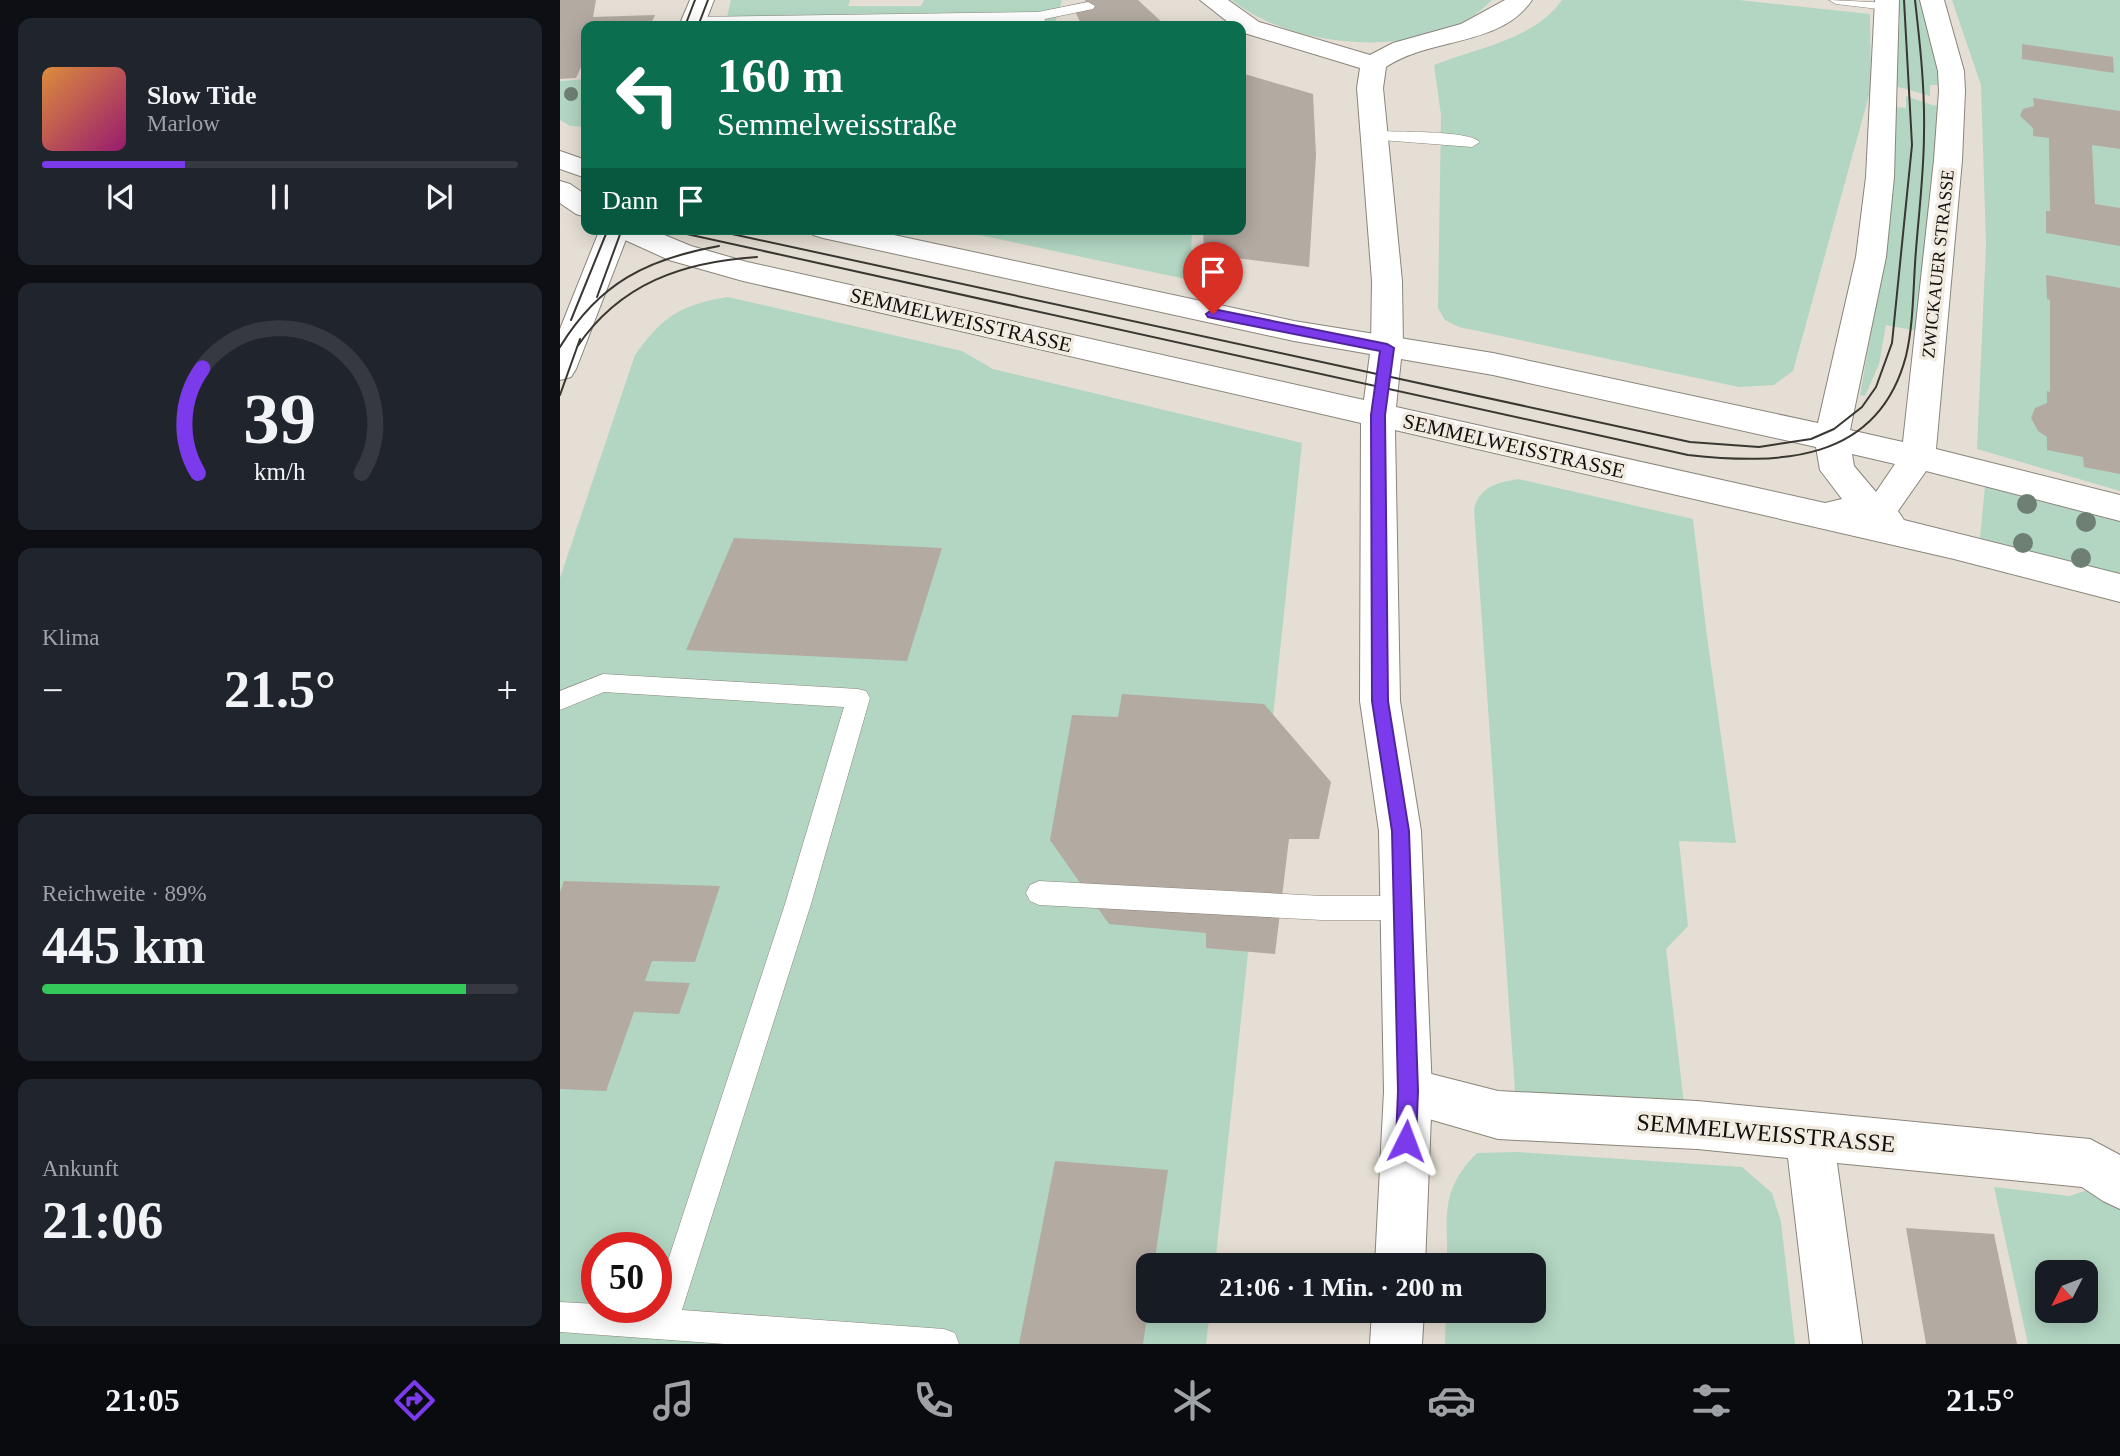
<!DOCTYPE html>
<html lang="de">
<meta charset="utf-8">
<style>
:root{--surface:#171b24;--page:#20242c;--text:#f1f3f6;--muted:#9ea1a6;--line:#363941;--accent:#7c3aed}
body{margin:0;font-family:Georgia,serif;background:var(--page);color:var(--text);height:100vh;display:flex;flex-direction:column;font-size:26px;white-space:nowrap}
*{box-sizing:border-box;margin:0}
p{font-size:23px;color:var(--muted)}
.icon{flex:none;width:38px;height:38px;fill:none;stroke:currentColor;stroke-width:2;stroke-linecap:round;stroke-linejoin:round}
.map{position:relative;flex:1;overflow:hidden}
.side{display:flex;flex-direction:column;gap:18px;padding:18px;background:#0d0f14;width:560px}
.side>*{flex:none}
.top-card{position:absolute;left:21px;top:21px;width:665px;height:214px;border-radius:14px;box-shadow:0 4px 18px #0003;background:#0b6e4f;color:#fff;overflow:hidden}
.needle{width:46px;rotate:228deg}
.buttons{position:absolute;left:1475px;top:1260px;display:grid;gap:14px}
.buttons a{display:grid;place-items:center;width:63px;height:63px;border-radius:14px;background:var(--surface);box-shadow:0 4px 18px #0003;font-size:35px}
.speed{position:absolute;left:21px;top:1232px;display:flex;gap:14px;font-size:35px;font-weight:700;text-align:center}
.speed>*{display:grid;place-content:center;width:91px;height:91px;border-radius:50%;background:var(--surface);box-shadow:0 4px 18px #0003;line-height:1}
.speed .limit{border:10px solid #d22;background:#fff;color:#111}
.pin{position:absolute;display:grid;place-items:center;width:60px;height:60px;color:#fff;margin:-72px -30px;border-radius:50% 50% 50% 0;rotate:-45deg;box-shadow:0 0 7px #0007}
.pin .icon{rotate:45deg}
.me{position:absolute;width:77px;margin:-38px;rotate:3deg;stroke-linejoin:round;filter:drop-shadow(0 0 5px #0008)}
.turn{display:flex;align-items:center;gap:24px;height:147px;padding:0 21px;font-size:32px}
.turn .icon{width:91px;height:91px;stroke-width:2.5}
.turn b{display:block;font-size:49px;line-height:60px}
.then{display:flex;align-items:center;height:66px;padding:0 21px;background:#0003;gap:14px;font-size:26px}
.big{font-size:52px;font-weight:700;line-height:1.1}
.side .card{flex:1;display:flex;flex-direction:column;justify-content:center;gap:10px;min-width:0;padding:0 24px;border-radius:14px;background:var(--page)}
.side .dial{align-items:center;gap:0}
.dial svg{height:182px;overflow:visible;fill:none;stroke:var(--line);stroke-width:7;stroke-linecap:round;text-anchor:middle}
.dial text{fill:var(--text);stroke:none}
.song{display:flex;align-items:center;gap:21px}
.cover{width:84px;height:84px;border-radius:10px;background:linear-gradient(135deg,hsl(30 70% 55%),hsl(320 70% 35%))}
.played{height:7px;border-radius:4px;background:linear-gradient(90deg,var(--accent) 30%,var(--line) 30%)}
.keys{display:flex;justify-content:space-around;direction:ltr}
.heat{display:flex;justify-content:space-between;align-items:center;font-size:38px;direction:ltr}
.charge{height:10px;border-radius:5px;background:linear-gradient(90deg,#34c759 89%,var(--line) 0)}
.trip{position:absolute;left:576px;top:1253px;width:410px;height:70px;border-radius:14px;background:var(--surface);box-shadow:0 4px 18px #0003;font-weight:700;line-height:70px;text-align:center}
.menu{display:flex;height:112px;justify-content:space-around;align-items:center;background:#090b0e;color:var(--muted)}
.menu .icon{width:49px;height:49px}
.menu .selected{color:var(--accent)}
.menu b{font-size:32px;color:var(--text)}
main{display:flex;flex:1;min-height:0}
.map>svg:first-child{display:block}
.green{fill:#b2d6c2;fill-rule:evenodd}
.building{fill:#b3aaa2}
.lines{fill:none;stroke-linecap:round;stroke-linejoin:round}
.service-casing{stroke:#8a847b;stroke-width:1}
.minor-casing{stroke:#8a847b;stroke-width:2}
.secondary-casing{stroke:#8a847b;stroke-width:2}
.service{fill:#fff;fill-rule:evenodd}
.minor{fill:#fff;fill-rule:evenodd}
.secondary{fill:#fff;fill-rule:evenodd}
.tram{stroke:#393731;stroke-width:2}
.tree{fill:#6e8073}
.route{fill:#7c3aed;stroke:#51269a;stroke-width:2}
.labels{text-anchor:middle;dominant-baseline:central;stroke-width:7;stroke-linejoin:round;paint-order:stroke}
.far-street-label{font-size:18px;fill:#13110d;stroke:#f2ebe1}
.street-label{font-size:21px;fill:#13110d;stroke:#f2ebe1}
.near-street-label{font-size:24px;fill:#13110d;stroke:#f2ebe1}
</style>
<main>
<section class="side">
<div class="card">
<div class="song"><i class="cover"></i><div><b>Slow Tide</b><p>Marlow</p></div></div>
<div class="played"></div>
<div class="keys"><svg class="icon" aria-label="previous" viewBox="0 0 24 24"><path d="M18 5L8 12l10 7zM5 5v14"/></svg><svg class="icon" aria-label="pause" viewBox="0 0 24 24"><path d="M8 5v14M16 5v14"/></svg><svg class="icon" aria-label="next" viewBox="0 0 24 24"><path d="M6 5l10 7-10 7zM19 5v14"/></svg></div>
</div>
<div class="card dial"><svg viewBox="0 0 100 80">
<path d="M14 69A42 42 0 1 1 86 69"/>
<path d="M14 69A42 42 0 0 1 16 23" stroke="#7c3aed"/>
<text x="50" y="56" font-size="32" font-weight="700">39</text>
<text x="50" y="72" font-size="11">km/h</text>
</svg></div>
<div class="card"><p>Klima</p>
<div class="heat"><a>−</a><b class="big">21.5°</b><a>+</a></div>
</div>
<div class="card"><p>Reichweite · 89%</p><b class="big">445 km</b><div class="charge"></div></div>
<div class="card"><p>Ankunft</p><b class="big">21:06</b></div>
</section>
<div class="map">
<svg width="1560" height="1344" viewBox="0 0 1560 1344">
<rect width="100%" height="100%" fill="#e5ded4"/>
<path class="green" d="M171 0H290L288 6H361L364 0H502L494 26H165Z
M672 0H932C873 62 734 51 672 0Z
M1002 0H1179L1310 14 1311 88 1233 371 1214 385 1179 387 899 327 885 320 878 308 881 115 874 65C916 48 974 40 1002 0Z
M1338 0H1363L1382 85H1370V96L1335 86 1340 21Z
M1392 0H1560V491L1417 449 1426 244 1421 85Z
M26 79V127L10 126 0 120V81Z
M1346 96 1372 105 1381 106 1357 331 1326 325 1319 364 1305 396 1300 395 1323 266 1336 107 1346 108Z
M391 229H632L630 280Z
M168 297 402 351 433 369 742 443 655 1265H588V1311H650L646 1344H0V578L75 355C102 317 121 304 168 297ZM37 1248H96V1307H37Z
M958 479 1133 519 1146 629 1176 843 1119 841 1128 926 1106 949 1124 1104 955 1091 914 509C920 486 937 483 958 479Z
M1425 486 1560 522V574L1420 538Z
M957 1152 1182 1167 1212 1193 1221 1222 1235 1344H885L886 1311H973V1265H887C888 1216 879 1191 917 1153Z
M1560 1180V1344H1468L1434 1187 1509 1196ZM1488 1272H1526V1311H1488Z"/>
<path class="building" d="M0 0H36L33 17 95 15 90 26H26V55L18 74 16 78 0 79Z
M525 0H578L606 26H522L515 11 529 8Z
M1462 44 1553 57 1554 73 1462 59Z
M681 73 753 94 756 155 749 267 644 254 643 229H681Z
M1473 98 1560 111V149L1532 145 1535 204 1560 208V246L1486 233V211H1490L1489 138 1473 136V128L1460 116 1463 109 1474 106Z
M1486 275 1560 288V474L1524 467 1523 457 1487 450V437L1478 431 1471 418 1475 408 1487 403V391L1490 392V300L1487 299Z
M174 538 382 548 347 661 126 650Z
M562 694 704 704 771 782 759 839H729L715 954 646 948V933L549 924 490 840 512 715 558 717Z
M4 881 160 886 135 962 92 961 85 981 130 983 119 1014 74 1012 46 1091 0 1089V892Z
M495 1161 608 1170 594 1265H588V1310L583 1344H459Z
M1346 1228 1434 1234 1457 1344H1366Z"/>
<g class="lines">
<g class="service-casing">
<path id="service" d="M1269 0 1332 3 1334 6 1327 10 1276 4Z
M528 2 535 6 533 9 485 19 483 26H469L470 21 134 25 127 21 134 17 478 12Z
M814 131C834 132 908 130 920 142L912 147 808 139 806 136Z
M43 674 298 689 306 691 310 698 251 904 122 1310 384 1329 395 1333 399 1344H165L0 1332V1302L37 1304V1307H96V1297L225 904 284 707 44 692 0 710V691Z
M479 881 762 896H841L850 900 854 908 850 916 841 920H762L479 905 470 901 466 893 470 885Z"/>
</g>
<g class="minor-casing">
<path id="minor" d="M130 0H154L144 26H119Z
M640 0H668L699 22 810 55 833 43 901 24 945 0H972C940 47 870 37 826 67L823 88 842 281 843 348 838 356 827 359 816 356 811 348 812 281 797 88 800 68 681 32V26H673Z
M40 229H70L16 369 11 377 0 380V329Z
M848 1068 938 1091 1137 1101 1530 1139 1560 1155V1209L1543 1201 1522 1187 1277 1163 1302 1344H1250L1228 1158 1137 1149 938 1139 831 1108 824 1091 831 1074Z"/>
</g>
<g class="secondary-casing">
<path id="secondary" d="M1315 0H1339L1334 177 1326 257 1290 430 1343 442 1374 160 1379 91 1378 71 1360 0H1384L1404 71 1405 91 1402 160 1376 449 1560 495V521L1366 471 1338 511 1344 520 1560 574V602L1394 559 835 430 840 701 861 831 872 1091 865 1265H815L824 1091 819 831 800 701 801 423 183 281 109 260 54 235 50 229H90L131 246 187 262 804 400 810 354 734 341 263 238 253 235 249 229H306L734 321 933 353 1258 423 1296 257 1306 177ZM841 359 933 375 1256 447 1260 470 1282 499 1265 503 836 407ZM1292 454 1335 464 1316 492 1294 466Z
M0 151 26 160V178L0 169Z
M0 181 10 184 26 195V217L16 214 0 203Z
M812 1311H864L862 1344H810Z"/>
</g>
<use href="#service" class="service"/>
<use href="#minor" class="minor"/>
<use href="#secondary" class="secondary"/>
<path class="tram" d="M125 26 135 0
M138 26 148 0
M104 229 1128 455C1219 465 1318 463 1346 356 1354 322 1353 285 1356 250 1359 211 1364 172 1364 133 1365 89 1360 44 1355 0
M149 229 1130 442 1199 447 1251 439 1274 429 1302 407 1316 387 1332 343 1352 145 1344 0
M37 297 62 229
M11 320 48 229
M0 347C39 283 87 259 159 246
M17 347C60 283 123 262 197 257
M0 395 20 339"/>
</g>
<g class="tree">
<circle cx="11" cy="94" r="7"/>
<circle cx="1467" cy="504" r="10"/>
<circle cx="1526" cy="522" r="10"/>
<circle cx="1463" cy="543" r="10"/>
<circle cx="1521" cy="558" r="10"/>
</g>
<path class="route" d="M653 309 827 344 834 348 825 415 828 701 849 831 858 1091 856 1141 853 1148 846 1151 839 1148 836 1141 838 1091 832 831 812 701 811 415 820 351 648 317 646 314Z"/>
<g class="labels">
<g class="far-street-label">
<text transform="translate(1378 264) rotate(-84)">ZWICKAUER STRASSE</text>
</g>
<g class="street-label">
<text transform="translate(401 320) rotate(13)">SEMMELWEISSTRASSE</text>
<text transform="translate(954 446) rotate(13)">SEMMELWEISSTRASSE</text>
</g>
<g class="near-street-label">
<text transform="translate(1206 1133) rotate(5)">SEMMELWEISSTRASSE</text>
</g>
</g>
</svg>
<div class="buttons">
<a><svg class="needle" viewBox="-14 -14 28 28"><path d="M0-13l5 13h-10z" fill="#e53935"/><path d="M0 13l5-13h-10z" fill="#9ea1a6"/></svg></a>
</div>
<div class="speed"><div class="limit">50</div></div>
<div class="pin" style="left:653px;top:314px;background:#d93025"><svg class="icon" aria-label="arrive" viewBox="0 0 24 24"><path d="M6 21V4h12l-3 4 3 4H6"/></svg></div>
<svg class="me" style="left:846px;top:1141px" viewBox="-20 -20 40 40"><path d="M0-17L14 15 0 8-14 15z" fill="#7c3aed" stroke="#fff" stroke-width="4"/></svg>
<div class="trip">21:06 · 1 Min. · 200 m</div>
<div class="top-card">
<div class="turn"><svg class="icon" aria-label="left" viewBox="0 0 24 24"><path d="M17 20v-9H6M10 6l-5 5 5 5"/></svg><div><b>160 m</b>Semmelweisstraße</div></div>
<div class="then">Dann<svg class="icon" aria-label="arrive" viewBox="0 0 24 24"><path d="M6 21V4h12l-3 4 3 4H6"/></svg></div>
</div>
</div>
</main>
<nav class="menu">
<b>21:05</b>
<svg class="icon selected" aria-label="directions" viewBox="0 0 24 24"><path d="M12 3l9 9-9 9-9-9zM9 14v-3h6M13 9l2 2-2 2"/></svg>
<svg class="icon" aria-label="music" viewBox="0 0 24 24"><path d="M9 18V5l10-2v13"/><circle cx="6" cy="18" r="3"/><circle cx="16" cy="16" r="3"/></svg>
<svg class="icon" aria-label="phone" viewBox="0 0 24 24"><path d="M5 4h4l2 5-3 2q2 4 5 5l2-3 5 2v4C11 20 4 13 5 4z"/></svg>
<svg class="icon" aria-label="climate" viewBox="0 0 24 24"><path d="M12 3v18M4 7l16 10M4 17L20 7"/></svg>
<svg class="icon" aria-label="car" viewBox="0 0 24 24"><path d="M5 17H2v-5l4-1 3-4h7l3 4 3 1v5h-3M9 17h6M6 11h13"/><circle cx="7" cy="17" r="2"/><circle cx="17" cy="17" r="2"/></svg>
<svg class="icon" aria-label="filters" viewBox="0 0 24 24"><path d="M4 7h16M4 17h16"/><circle cx="9" cy="7" r="2"/><circle cx="15" cy="17" r="2"/></svg>
<b>21.5°</b>
</nav>
